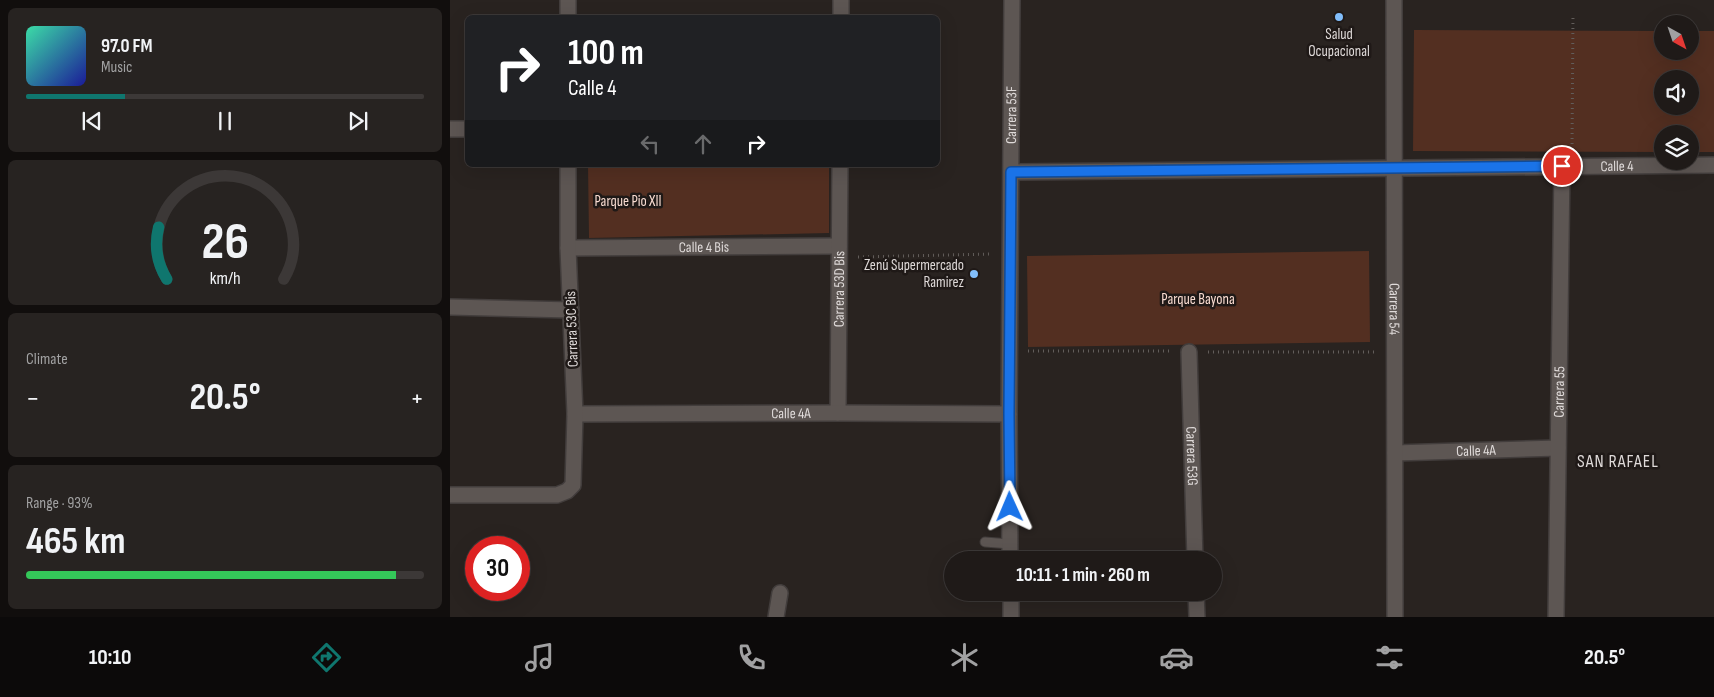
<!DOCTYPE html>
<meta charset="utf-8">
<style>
:root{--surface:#1f1a18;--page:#272321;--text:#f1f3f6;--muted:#a1a1a2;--line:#3c3837;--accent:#0f766e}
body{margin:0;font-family:"Sofia Sans Condensed",sans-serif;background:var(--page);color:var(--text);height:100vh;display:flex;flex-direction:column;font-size:19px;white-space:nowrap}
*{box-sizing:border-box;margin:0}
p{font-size:16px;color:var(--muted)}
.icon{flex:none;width:28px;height:28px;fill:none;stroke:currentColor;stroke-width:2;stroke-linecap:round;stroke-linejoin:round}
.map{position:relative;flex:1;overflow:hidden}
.sheet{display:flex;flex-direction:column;gap:8px;padding:8px;background:#110e0d;width:450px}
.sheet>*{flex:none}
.top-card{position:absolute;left:15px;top:15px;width:475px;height:152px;border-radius:8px;box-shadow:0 5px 20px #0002,0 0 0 1px var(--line);background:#202124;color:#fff;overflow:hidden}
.needle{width:32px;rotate:140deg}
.tools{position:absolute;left:1204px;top:15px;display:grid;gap:10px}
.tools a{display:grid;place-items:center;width:45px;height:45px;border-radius:50%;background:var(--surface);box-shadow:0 5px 20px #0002,0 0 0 1px var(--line);font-size:25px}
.speed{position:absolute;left:15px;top:536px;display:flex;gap:10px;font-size:25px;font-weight:700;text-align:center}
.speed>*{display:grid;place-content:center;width:65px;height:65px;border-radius:50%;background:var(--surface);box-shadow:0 5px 20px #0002,0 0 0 1px var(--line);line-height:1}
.speed .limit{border:8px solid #d22;background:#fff;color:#111}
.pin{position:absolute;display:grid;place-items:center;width:42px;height:42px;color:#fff;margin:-21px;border:2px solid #fff;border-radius:50%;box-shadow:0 1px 5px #0007}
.me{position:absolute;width:55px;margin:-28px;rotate:359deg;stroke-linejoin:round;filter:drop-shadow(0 0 4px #0008)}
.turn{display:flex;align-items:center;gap:18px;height:105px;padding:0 20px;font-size:22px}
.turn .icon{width:65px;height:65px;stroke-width:2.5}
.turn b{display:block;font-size:35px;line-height:42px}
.lanes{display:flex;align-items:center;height:48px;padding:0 20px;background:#0003;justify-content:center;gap:25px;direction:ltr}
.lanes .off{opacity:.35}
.big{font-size:38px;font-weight:700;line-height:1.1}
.sheet .card{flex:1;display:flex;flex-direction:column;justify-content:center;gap:8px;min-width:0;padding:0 18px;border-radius:8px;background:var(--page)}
.sheet .dial{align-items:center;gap:0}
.dial svg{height:130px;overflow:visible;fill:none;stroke:var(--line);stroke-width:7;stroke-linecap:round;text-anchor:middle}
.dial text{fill:var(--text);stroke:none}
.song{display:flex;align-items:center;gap:15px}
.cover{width:60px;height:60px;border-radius:8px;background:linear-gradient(135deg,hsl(160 70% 55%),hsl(240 70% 35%))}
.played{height:5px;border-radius:2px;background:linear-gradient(90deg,var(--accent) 25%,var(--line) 25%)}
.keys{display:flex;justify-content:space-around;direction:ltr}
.heat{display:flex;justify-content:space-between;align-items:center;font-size:28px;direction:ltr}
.charge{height:8px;border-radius:4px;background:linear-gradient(90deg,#34c759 93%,var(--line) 0)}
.trip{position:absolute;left:494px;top:551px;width:278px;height:50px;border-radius:25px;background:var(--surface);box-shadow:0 5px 20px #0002,0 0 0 1px var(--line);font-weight:700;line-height:50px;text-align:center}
.menu{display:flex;height:80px;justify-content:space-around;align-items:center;background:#0c0a0a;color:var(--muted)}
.menu .icon{width:35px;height:35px}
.menu .on{color:var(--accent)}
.menu b{font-size:22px;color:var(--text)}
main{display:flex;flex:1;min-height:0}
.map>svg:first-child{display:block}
.green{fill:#532f21;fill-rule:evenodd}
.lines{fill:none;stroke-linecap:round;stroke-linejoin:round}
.service-casing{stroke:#423d3c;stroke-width:11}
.minor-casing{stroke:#423d3c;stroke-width:18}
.tertiary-casing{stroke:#423d3c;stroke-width:18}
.path{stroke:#625d5a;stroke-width:3;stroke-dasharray:1 4;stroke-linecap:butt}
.service{stroke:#5d5653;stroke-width:9}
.minor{stroke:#5d5653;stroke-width:15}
.tertiary{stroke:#5d5653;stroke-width:15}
.route-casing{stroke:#114b97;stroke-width:12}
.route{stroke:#1a73e8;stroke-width:9}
.poi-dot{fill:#81bdfa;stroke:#1f1917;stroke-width:2}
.labels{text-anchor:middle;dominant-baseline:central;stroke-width:5;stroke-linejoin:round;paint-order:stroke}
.poi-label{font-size:15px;fill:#dfdad9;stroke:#1f1917}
.street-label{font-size:15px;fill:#dfdad9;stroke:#1f1917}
.park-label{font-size:15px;fill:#f9dcd1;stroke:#1f1917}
.quarter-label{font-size:18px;letter-spacing:1px;fill:#dfdad9;stroke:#1f1917}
</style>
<main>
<section class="sheet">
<div class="card">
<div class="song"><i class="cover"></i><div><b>97.0 FM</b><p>Music</p></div></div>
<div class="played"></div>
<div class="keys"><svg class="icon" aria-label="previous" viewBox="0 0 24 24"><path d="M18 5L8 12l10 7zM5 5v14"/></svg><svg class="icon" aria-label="pause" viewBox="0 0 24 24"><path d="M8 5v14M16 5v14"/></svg><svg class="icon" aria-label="next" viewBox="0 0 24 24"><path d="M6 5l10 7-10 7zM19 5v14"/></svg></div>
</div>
<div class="card dial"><svg viewBox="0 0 100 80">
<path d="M14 69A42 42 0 1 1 86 69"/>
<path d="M14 69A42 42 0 0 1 9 37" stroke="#0f766e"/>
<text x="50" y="56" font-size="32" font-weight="700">26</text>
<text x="50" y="72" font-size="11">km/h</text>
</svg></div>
<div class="card"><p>Climate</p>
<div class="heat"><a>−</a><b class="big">20.5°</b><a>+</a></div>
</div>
<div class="card"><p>Range · 93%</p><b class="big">465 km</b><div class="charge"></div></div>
</section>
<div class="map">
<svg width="1264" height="617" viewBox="0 0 1264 617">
<rect width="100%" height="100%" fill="#292320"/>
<path class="green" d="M964 30 1212 31V51H1240V31H1264V152H1240V134H1212V152L963 151ZM1212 79H1240V106H1212Z
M138 165H379V233L139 238Z
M919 251 920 342 578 347 577 256Z"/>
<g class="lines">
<g class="service-casing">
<path id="service" d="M535 542 560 544"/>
</g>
<g class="minor-casing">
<g id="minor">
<path d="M118 0V18"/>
<path d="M391 18V0"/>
<path d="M0 129H18"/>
<path id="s1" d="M561 172 1264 165"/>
<path id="s2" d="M118 248 389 246"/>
<path d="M0 307 121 310"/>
<path id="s3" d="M739 352 745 560"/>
<path id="s4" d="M388 413 390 165"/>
<path id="s5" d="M125 414 388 413 559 414"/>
<path id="s6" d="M945 453 1108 448"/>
<path d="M0 495H107L117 491 123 485 125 414 118 248V165"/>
<path id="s7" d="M560 560 559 414 562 0"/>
<path d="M561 592V617"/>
<path d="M746 592 747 617"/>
<path d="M326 617 330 593"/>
<path id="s8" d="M1106 617 1112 166"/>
</g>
</g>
<g class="tertiary-casing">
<g id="tertiary">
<path id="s9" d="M944 0 945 617"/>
</g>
</g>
<path class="path" d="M1122 149 1123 14
M408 257 541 254
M578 351H722
M758 352H927"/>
<use href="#service" class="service"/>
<use href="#minor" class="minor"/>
<use href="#tertiary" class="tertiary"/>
</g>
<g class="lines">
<g class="route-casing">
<path id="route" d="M560 507 559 414 561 172 1112 166"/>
</g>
<use href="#route" class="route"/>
</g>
<g class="poi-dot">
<circle cx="889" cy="17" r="5"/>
<circle cx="524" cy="274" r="5"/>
</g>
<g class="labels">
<g class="poi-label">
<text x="889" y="34">Salud<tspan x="889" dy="17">Ocupacional</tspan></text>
<text x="514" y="265" text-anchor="end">Zenú Supermercado<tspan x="514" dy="17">Ramirez</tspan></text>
</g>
<g class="street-label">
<text stroke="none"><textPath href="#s7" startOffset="445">Carrera 53F</textPath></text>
<text stroke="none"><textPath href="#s1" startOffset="606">Calle 4</textPath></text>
<text stroke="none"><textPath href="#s2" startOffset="136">Calle 4 Bis</textPath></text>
<text stroke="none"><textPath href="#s4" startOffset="124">Carrera 53D Bis</textPath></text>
<text stroke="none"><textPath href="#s9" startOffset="309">Carrera 54</textPath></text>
<text transform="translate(122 329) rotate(-92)">Carrera 53C Bis</text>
<text stroke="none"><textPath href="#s8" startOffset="225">Carrera 55</textPath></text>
<text stroke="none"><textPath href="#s5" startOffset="216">Calle 4A</textPath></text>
<text stroke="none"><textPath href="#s6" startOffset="81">Calle 4A</textPath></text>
<text stroke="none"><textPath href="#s3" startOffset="104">Carrera 53G</textPath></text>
</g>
<g class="park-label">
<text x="178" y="201">Parque Pio XII</text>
<text x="748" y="299">Parque Bayona</text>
</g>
<g class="quarter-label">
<text x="1168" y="461">SAN RAFAEL</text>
</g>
</g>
</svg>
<div class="tools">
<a><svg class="needle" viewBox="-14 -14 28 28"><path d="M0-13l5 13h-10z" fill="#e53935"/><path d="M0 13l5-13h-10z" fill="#a1a1a2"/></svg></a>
<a><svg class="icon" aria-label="sound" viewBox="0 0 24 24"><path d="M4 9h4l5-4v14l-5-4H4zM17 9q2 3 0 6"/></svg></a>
<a><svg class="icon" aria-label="layers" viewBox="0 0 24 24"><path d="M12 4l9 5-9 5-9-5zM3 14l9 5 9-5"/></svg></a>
</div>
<div class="speed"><div class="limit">30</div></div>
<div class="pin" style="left:1112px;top:166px;background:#d93025"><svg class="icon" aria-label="arrive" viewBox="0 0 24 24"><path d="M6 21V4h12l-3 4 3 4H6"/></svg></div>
<svg class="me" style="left:560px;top:507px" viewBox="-20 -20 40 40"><path d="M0-17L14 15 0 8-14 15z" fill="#1a73e8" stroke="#fff" stroke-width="4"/></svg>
<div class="trip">10:11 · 1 min · 260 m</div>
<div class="top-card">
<div class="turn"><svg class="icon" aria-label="right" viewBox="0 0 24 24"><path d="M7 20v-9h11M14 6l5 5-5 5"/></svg><div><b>100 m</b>Calle 4</div></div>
<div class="lanes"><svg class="icon off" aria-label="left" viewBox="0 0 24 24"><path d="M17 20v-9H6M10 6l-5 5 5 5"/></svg><svg class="icon off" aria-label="ahead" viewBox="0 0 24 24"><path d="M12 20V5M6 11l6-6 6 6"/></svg><svg class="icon" aria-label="right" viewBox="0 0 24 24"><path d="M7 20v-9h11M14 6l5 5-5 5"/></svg></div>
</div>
</div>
</main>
<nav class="menu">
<b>10:10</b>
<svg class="icon on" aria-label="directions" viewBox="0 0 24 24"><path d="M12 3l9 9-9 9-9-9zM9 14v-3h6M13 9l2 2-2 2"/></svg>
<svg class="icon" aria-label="music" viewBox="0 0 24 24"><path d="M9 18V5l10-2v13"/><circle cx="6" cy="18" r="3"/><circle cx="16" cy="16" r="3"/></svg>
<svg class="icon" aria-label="phone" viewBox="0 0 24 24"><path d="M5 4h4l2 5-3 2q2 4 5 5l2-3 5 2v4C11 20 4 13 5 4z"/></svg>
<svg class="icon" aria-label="climate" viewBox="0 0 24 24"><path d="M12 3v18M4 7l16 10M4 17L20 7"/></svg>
<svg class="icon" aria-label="car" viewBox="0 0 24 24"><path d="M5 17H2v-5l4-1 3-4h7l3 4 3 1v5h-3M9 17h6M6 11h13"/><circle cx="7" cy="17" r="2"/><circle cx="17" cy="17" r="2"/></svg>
<svg class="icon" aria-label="filters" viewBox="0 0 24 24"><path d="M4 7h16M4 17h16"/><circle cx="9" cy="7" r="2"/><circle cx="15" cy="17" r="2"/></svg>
<b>20.5°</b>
</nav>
